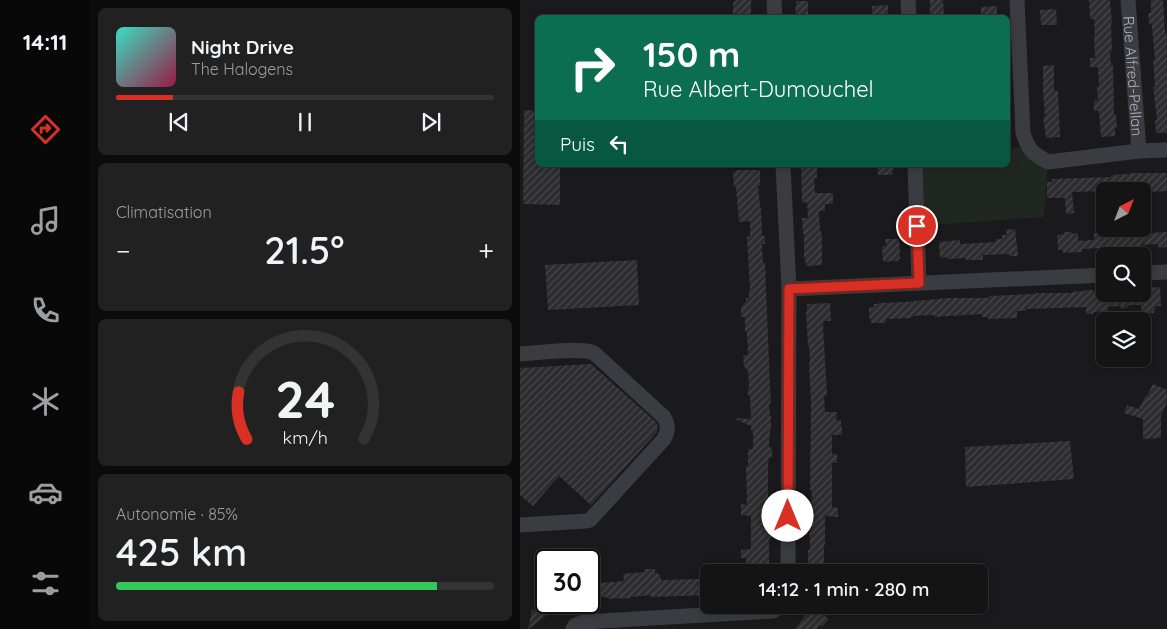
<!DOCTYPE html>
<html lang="fr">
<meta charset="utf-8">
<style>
:root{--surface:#141415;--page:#212122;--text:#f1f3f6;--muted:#9d9ea0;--line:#333334;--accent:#d93025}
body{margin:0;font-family:Quicksand,sans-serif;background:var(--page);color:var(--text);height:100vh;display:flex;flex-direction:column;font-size:19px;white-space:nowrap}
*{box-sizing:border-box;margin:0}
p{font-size:16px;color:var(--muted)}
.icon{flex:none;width:28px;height:28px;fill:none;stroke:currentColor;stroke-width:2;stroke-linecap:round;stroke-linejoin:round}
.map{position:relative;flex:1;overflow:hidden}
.side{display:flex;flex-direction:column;gap:8px;padding:8px;background:#0b0b0c;width:430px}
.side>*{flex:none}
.top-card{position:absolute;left:15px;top:15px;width:475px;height:152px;border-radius:8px;box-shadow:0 2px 8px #0003,0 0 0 1px var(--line);background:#0b6e4f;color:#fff;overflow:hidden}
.needle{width:32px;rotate:42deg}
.buttons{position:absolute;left:576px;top:182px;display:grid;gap:10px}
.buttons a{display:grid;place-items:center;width:55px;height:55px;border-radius:8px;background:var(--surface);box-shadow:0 2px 8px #0003,0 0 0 1px var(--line);font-size:25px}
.speed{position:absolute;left:15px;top:549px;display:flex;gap:10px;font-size:25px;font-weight:700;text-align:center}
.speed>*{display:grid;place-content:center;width:65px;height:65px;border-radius:50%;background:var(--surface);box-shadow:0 2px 8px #0003,0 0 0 1px var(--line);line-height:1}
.speed .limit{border:2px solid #111;border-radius:8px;background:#fff;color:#111}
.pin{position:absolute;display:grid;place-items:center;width:42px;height:42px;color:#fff;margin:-21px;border:2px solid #fff;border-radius:50%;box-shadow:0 1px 5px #0007}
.me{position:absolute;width:55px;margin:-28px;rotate:0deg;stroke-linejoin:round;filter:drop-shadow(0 0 4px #0008)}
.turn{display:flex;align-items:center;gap:18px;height:105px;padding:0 25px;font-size:22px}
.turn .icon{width:65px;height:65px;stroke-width:2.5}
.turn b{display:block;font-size:35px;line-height:42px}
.then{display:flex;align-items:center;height:48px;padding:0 25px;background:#0003;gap:10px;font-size:19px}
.big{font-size:38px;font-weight:600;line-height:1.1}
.side .widget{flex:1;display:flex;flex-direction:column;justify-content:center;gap:8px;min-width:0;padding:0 18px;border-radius:8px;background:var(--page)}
.side .dial{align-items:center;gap:0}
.dial svg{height:130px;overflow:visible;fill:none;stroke:var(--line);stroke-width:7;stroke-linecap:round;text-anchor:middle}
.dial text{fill:var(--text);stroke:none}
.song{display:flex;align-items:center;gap:15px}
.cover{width:60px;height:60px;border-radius:8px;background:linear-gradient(135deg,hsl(170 70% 55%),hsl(340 70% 35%))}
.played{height:5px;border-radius:2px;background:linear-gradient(90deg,var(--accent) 15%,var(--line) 15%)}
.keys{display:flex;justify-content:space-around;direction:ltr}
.heat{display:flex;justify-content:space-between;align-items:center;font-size:28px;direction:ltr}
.charge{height:8px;border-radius:4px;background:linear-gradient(90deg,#34c759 85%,var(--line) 0)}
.trip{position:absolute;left:180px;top:564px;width:288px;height:50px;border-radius:8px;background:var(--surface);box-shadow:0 2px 8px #0003,0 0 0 1px var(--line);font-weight:600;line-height:50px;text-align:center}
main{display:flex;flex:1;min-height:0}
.dock{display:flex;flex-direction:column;width:90px;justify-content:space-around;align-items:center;background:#080808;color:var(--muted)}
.dock .icon{width:35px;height:35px}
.dock .selected{color:var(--accent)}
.dock b{font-size:22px;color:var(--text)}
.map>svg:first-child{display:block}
.park{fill:#202720}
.building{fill:url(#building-hatch)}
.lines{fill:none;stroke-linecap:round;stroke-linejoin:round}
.minor{stroke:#3b3c41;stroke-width:15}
.route-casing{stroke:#8d1f18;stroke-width:12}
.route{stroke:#d93025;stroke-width:9}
.labels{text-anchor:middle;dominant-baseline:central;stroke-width:5;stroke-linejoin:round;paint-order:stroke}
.street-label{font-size:15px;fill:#adb2bb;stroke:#151517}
</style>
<main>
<nav class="dock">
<b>14:11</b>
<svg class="icon selected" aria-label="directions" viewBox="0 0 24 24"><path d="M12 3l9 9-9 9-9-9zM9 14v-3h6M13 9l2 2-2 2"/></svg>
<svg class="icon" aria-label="music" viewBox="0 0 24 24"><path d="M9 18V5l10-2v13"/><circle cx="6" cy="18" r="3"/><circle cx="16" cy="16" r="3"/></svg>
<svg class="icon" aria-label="phone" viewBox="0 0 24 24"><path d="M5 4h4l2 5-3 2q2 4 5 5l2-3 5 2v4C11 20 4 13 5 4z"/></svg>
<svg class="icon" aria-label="climate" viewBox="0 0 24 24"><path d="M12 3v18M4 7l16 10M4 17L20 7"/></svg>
<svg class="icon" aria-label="car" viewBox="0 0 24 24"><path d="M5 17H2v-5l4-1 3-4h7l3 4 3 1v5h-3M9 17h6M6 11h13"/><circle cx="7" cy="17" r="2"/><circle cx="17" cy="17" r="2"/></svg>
<svg class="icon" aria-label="filters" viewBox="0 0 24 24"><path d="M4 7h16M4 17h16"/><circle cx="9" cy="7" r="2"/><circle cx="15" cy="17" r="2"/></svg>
</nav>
<section class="side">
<div class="widget">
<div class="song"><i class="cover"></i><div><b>Night Drive</b><p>The Halogens</p></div></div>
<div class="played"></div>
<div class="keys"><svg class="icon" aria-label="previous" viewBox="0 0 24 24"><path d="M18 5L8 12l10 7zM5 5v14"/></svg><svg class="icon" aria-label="pause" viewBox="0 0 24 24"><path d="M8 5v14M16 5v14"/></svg><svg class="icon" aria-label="next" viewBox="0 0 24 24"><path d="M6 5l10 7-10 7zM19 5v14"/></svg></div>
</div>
<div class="widget"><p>Climatisation</p>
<div class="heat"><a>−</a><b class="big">21.5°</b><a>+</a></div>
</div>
<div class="widget dial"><svg viewBox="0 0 100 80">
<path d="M14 69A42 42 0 1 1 86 69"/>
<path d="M14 69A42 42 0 0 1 9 40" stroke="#d93025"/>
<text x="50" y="56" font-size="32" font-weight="700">24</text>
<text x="50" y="72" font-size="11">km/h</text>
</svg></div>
<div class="widget"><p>Autonomie · 85%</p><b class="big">425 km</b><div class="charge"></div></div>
</section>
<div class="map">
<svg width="647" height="629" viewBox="0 0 647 629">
<defs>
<pattern id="building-hatch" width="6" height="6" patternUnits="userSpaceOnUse" patternTransform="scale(1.25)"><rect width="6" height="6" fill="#2d2d30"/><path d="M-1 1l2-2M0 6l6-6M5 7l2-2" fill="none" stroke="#49494c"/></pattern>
</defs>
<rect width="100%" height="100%" fill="#1a1a1c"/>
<path class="park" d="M507 147 528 162 524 217 397 226 395 165H488V148Z"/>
<path class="building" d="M216 0H231V18H213V3Z
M410 0H423L424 18H410Z
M569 0H590L592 23H591L592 50 590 52 591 65H593L594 114H596L597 128H595V136L581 137 579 111H574V101L578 100 577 87H579L578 67H570V58H575L574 35H575L574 19H570Z
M631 0H643L645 33H647V133H636L635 121 637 120 633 87H635L633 60H635L632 27 631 23 629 24 628 13H631Z
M276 1H288V18H275Z
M368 5V18H352V6Z
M477 6V18H461V7Z
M536 9 537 25H521L520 10Z
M534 65V90L538 91 540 137 526 138 523 117H525L523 92V66Z
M4 110 18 111V165H40V205L3 204Z
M281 165H297V178H294L295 193H313V204H305V211H299L300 231 302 233V265L286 266 285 258H284V234H283L282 218H288L287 202 282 203Z
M357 165H375L372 175H358Z
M216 170H240V186H238L240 207H241L242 236H245V244H242L243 263H245L250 387 251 403 249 404 250 416H251V430H250L249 447 252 448V458L249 457 248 464V502H250L251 538H249V565L245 566V570H228V567H226V558H221V550L231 549V516L221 515V504L227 505 226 466H228V449H233V431H231V426L215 419V418L231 419 230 396 228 395V388H229L228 371 224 366 223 355H228L227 333 225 331V317H221V308L226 301V298H229V291H230L227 237 230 236V221L219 222 216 187H214L213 172H216Z
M610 173H647V191L622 192 584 191 552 192 554 213 546 214 545 198H527V182H532V179L591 177V175L610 174Z
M495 229 498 256H489V254L463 255V260H446V258L427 259V257L420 258 419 242 440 240V244L476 242 475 239H482V235H487L486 230Z
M604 229H620V232L630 231V233L647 232V247L639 248 638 244 621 245V248L592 250 580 251V248L562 249V252L543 253V250H538L537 235 544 234V232H552V234L558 233V241L574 240V233L604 231Z
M365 239H379L380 259H378V261L363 262 362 246H366Z
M117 260 119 305 28 310 25 265Z
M640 287 641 306H635V310H634V313L622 314 621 305H609L606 308 602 309 600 306 588 307V311L574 312 573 314H566V307L506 309V311H497V318L468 319V317H462V314L414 317V315L392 316V318L366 319V323H351L350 318H349V308L354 307V304H358V303L386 302 428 298H469V296L516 294V293H552V292L564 291 566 290H572L573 291 585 290V294H623V288Z
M310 303 311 321H304L303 326 307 396H304L305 412H317L316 420H321V426L322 427V435H312V454H317V463H312V507L318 508V517L305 516V545H304V566H288V550H290L289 507H291L292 490H290L291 404 289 363H290L289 346H288L286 312H287V304Z
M71 364 137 423 138 428 137 432 71 505 39 476 13 506 0 495V368Z
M633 384 647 390V402L641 416V438L623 439V419L604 413 607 405 619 409 626 395 627 396Z
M550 441 554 479 446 487 445 447Z
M124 569H135V573H138V575H140L141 580 179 579V571L189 570V595L131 597V595L111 597V598L101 599V598L88 599 87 597 69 598V583L81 582V583L104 581 103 574 125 572Z
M26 602H46L32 612Z
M293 605H295L307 614 305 616 309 619 302 627 300 625 297 629H275Z
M12 610 29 614 8 629Z"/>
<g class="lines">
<g class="minor">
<path d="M254 0 255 18"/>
<path d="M388 0 389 18"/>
<path d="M497 0 503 133C509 151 512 153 528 162L619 151 647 150"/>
<path id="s1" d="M608 0 619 151"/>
<path d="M263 165 269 289 268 572"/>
<path d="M395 165 399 283"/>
<path d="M622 273 647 272"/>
<path d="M269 289 585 275"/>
<path d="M0 354C17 353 60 347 74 353L144 417C148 425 149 430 144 439L70 520 66 521 0 525"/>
<path d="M53 629 55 625 64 622 253 611 263 605"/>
</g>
</g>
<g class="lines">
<g class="route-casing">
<path id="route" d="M268 516 269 289 399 283 397 226"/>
</g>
<use href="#route" class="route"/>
</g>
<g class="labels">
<g class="street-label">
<text stroke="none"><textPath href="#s1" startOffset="76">Rue Alfred-Pellan</textPath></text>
</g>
</g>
</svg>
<div class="buttons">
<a><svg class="needle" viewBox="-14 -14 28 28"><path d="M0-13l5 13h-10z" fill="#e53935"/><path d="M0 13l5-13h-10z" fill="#9d9ea0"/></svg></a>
<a><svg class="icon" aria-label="search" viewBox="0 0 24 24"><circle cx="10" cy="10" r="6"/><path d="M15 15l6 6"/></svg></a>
<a><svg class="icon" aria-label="layers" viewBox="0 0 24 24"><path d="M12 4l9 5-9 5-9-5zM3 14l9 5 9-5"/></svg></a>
</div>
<div class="speed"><div class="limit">30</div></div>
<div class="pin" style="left:397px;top:226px;background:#d93025"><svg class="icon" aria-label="arrive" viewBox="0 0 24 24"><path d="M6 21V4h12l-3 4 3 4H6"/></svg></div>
<svg class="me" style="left:268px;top:516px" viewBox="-20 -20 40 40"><circle r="19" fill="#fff"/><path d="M0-13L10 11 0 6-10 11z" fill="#d93025"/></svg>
<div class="trip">14:12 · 1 min · 280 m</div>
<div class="top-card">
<div class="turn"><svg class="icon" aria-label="right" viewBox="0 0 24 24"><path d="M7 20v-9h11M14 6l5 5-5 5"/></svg><div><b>150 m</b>Rue Albert-Dumouchel</div></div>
<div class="then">Puis<svg class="icon" aria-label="left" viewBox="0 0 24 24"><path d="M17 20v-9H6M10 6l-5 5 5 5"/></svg></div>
</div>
</div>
</main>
